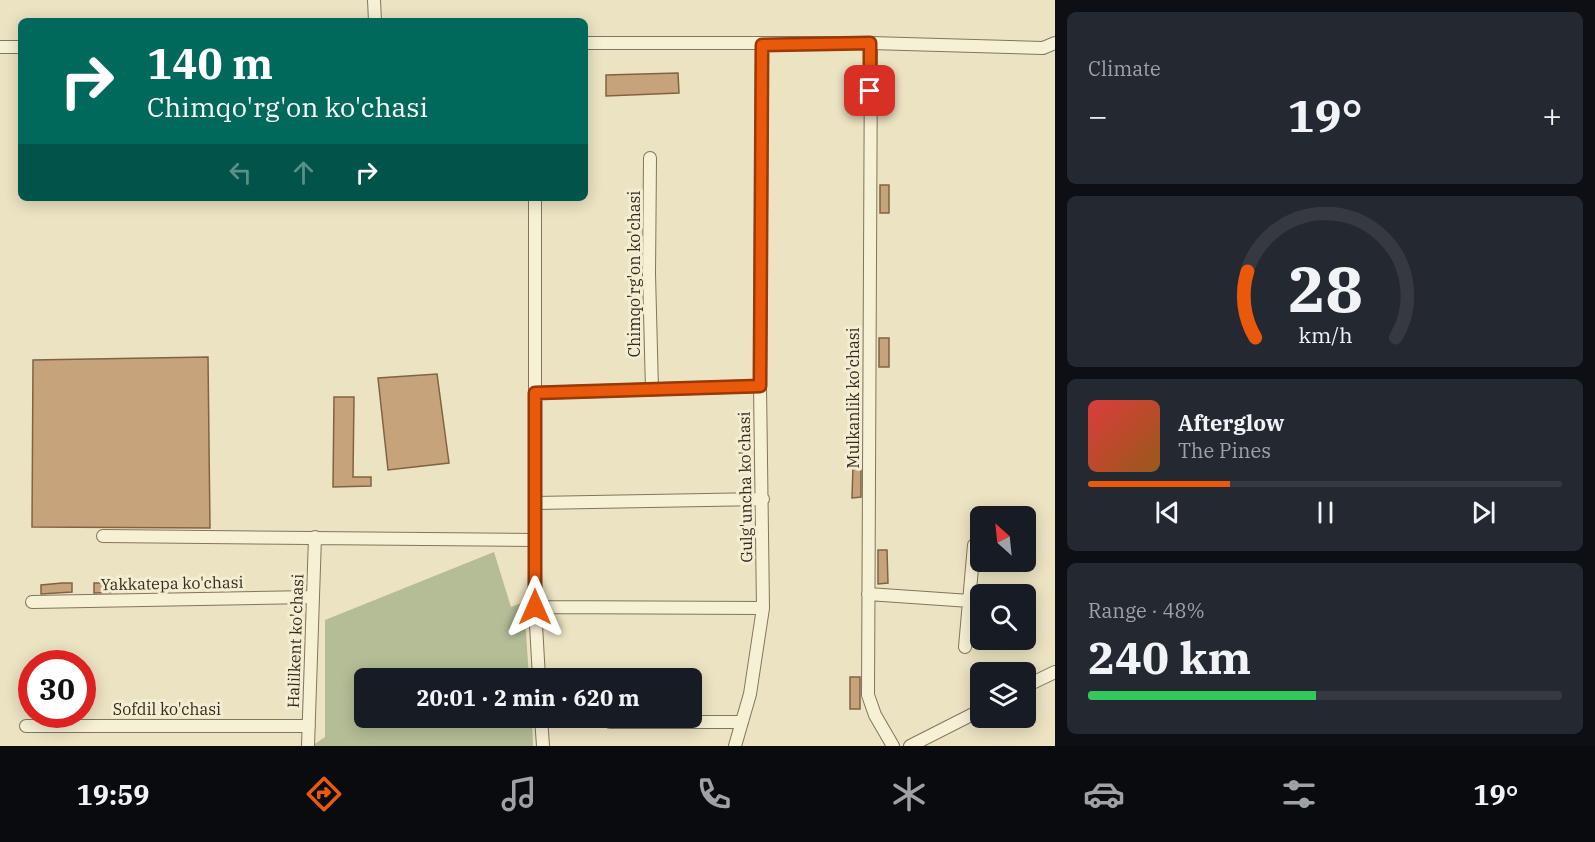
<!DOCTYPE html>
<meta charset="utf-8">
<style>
:root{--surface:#171b24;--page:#242831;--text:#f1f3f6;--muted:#9ea1a6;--line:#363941;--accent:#ea580c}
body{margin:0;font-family:"IBM Plex Serif",serif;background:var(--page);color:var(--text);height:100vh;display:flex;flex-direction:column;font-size:22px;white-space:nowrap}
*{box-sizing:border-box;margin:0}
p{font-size:20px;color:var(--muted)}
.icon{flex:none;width:33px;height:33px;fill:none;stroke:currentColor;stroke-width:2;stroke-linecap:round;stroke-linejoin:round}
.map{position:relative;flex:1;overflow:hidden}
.side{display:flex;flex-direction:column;gap:12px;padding:12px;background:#0d0f14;width:540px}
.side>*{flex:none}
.banner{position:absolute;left:18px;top:18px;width:570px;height:183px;border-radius:9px;box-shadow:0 3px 15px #0003;background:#00695c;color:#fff;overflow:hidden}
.needle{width:39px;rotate:333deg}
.fabs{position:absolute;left:970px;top:506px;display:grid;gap:12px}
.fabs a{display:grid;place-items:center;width:66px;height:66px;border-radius:9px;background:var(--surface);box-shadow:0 3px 15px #0003;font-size:30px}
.speed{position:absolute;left:18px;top:650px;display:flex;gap:12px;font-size:30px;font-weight:700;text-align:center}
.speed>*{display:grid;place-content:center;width:78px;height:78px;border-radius:50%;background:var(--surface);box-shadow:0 3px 15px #0003;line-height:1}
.speed .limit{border:9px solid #d22;background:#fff;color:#111}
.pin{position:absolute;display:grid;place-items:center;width:51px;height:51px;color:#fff;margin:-26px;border-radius:12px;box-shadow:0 3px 9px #0006}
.me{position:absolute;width:66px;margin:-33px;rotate:0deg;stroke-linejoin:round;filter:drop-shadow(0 0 4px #0008)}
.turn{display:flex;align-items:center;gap:21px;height:126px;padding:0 30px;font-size:27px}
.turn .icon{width:78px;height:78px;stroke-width:2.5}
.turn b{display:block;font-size:42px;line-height:51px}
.lanes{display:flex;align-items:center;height:57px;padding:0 30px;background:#0003;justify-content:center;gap:30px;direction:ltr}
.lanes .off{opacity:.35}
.big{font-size:45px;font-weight:700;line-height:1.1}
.side .tile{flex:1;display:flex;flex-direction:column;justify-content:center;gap:9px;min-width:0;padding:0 21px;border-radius:9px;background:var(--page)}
.side .dial{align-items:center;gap:0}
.dial svg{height:156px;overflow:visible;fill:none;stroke:var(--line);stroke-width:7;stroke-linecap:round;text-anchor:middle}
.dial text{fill:var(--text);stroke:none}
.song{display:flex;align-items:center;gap:18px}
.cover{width:72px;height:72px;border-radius:9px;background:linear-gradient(135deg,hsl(0 70% 55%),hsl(30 70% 35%))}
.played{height:6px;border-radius:3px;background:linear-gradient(90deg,var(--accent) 30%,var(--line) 30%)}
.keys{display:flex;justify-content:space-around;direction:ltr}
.heat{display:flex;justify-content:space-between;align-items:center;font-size:33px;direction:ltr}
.charge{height:9px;border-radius:4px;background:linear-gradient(90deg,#34c759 48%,var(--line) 0)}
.trip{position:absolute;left:354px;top:668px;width:348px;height:60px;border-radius:9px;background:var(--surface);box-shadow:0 3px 15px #0003;font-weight:700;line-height:60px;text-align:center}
.tab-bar{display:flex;height:96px;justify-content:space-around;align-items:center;background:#090b0e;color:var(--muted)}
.tab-bar .icon{width:42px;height:42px}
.tab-bar .active{color:var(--accent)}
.tab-bar b{font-size:27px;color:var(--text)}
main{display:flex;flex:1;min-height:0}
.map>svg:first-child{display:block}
.cemetery{fill:#b4bd96}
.building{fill:#c6a37b;stroke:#816342;stroke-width:1.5}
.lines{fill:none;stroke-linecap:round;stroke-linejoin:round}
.minor-casing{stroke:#83755b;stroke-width:14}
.minor{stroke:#f6f0d5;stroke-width:12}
.route-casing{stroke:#983908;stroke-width:15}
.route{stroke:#ea580c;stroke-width:10}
.labels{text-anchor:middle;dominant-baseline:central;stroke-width:6;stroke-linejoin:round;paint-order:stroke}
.street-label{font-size:16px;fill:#342b1e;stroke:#f3edd1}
</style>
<main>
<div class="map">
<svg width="1055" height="746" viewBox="0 0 1055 746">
<rect width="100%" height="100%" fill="#ebe3c2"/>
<path class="cemetery" d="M494 552 511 607 524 602 529 678H364V717H532L533 746H312L325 737V620Z"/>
<path class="building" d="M678 73 679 93 606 96V75Z
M880 185H889V213H880Z
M879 338H889V367H879Z
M208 357 210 528 32 527 33 360Z
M437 374 449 463 388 470 378 378Z
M334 397H354L353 477H371V486L333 487Z
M853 466H861V497L852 498Z
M878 550H887L888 583 878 584Z
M62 583H72V592L41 594V585Z
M94 583H127L128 592 94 593Z
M850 677H860V709H850Z"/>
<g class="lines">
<g class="minor-casing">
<path id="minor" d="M374 0 375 21
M585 43H871L1043 48 1055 43
M871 43 868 695 875 715 893 746
M0 47H21
M650 158 649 274 652 390
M535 198V607L539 678
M535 393 760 386
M535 503 763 499
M103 536 535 540
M868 594 970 601
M32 602 312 597
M535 607 763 608
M965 647 974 545
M1026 686 1055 672
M541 717 543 746
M610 717V722H742
M26 726H309
M308 746 315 537
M735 746 750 694 763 608 760 386 762 45
M910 746 981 710"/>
</g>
<use href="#minor" class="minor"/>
</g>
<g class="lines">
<g class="route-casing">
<path id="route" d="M535 607V393L760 386 762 45 870 43V91"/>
</g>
<use href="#route" class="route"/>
</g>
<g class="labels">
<g class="street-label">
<text transform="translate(634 274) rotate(-90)">Chimqo'rg'on ko'chasi</text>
<text transform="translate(853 398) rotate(-90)">Mulkanlik ko'chasi</text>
<text transform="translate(745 487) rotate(-91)">Gulg'uncha ko'chasi</text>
<text transform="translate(172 583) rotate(-1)">Yakkatepa ko'chasi</text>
<text transform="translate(295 641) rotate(-88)">Halilkent ko'chasi</text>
<text x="167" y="709">Sofdil ko'chasi</text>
</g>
</g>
</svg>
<div class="fabs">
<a><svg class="needle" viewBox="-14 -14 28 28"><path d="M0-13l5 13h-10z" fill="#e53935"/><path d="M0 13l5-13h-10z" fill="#9ea1a6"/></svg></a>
<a><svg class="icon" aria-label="search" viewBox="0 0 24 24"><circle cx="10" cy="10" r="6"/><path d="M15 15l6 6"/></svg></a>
<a><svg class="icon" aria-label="layers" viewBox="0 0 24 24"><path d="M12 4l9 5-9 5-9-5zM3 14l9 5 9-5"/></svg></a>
</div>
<div class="speed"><div class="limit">30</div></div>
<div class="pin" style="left:870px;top:91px;background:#d93025"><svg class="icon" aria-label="arrive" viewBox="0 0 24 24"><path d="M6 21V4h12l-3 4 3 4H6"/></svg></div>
<svg class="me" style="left:535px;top:607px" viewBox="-20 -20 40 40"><path d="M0-17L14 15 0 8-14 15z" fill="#ea580c" stroke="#fff" stroke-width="4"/></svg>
<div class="trip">20:01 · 2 min · 620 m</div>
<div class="banner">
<div class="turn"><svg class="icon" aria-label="right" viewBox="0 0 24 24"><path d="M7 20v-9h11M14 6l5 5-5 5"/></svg><div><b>140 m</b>Chimqo'rg'on ko'chasi</div></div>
<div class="lanes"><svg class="icon off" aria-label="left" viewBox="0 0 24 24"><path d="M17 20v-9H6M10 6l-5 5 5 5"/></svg><svg class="icon off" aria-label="ahead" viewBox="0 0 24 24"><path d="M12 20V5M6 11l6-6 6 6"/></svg><svg class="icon" aria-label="right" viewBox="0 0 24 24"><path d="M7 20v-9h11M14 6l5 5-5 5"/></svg></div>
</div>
</div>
<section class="side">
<div class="tile"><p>Climate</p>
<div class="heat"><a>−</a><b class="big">19°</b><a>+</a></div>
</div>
<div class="tile dial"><svg viewBox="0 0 100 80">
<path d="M14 69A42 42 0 1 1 86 69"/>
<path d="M14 69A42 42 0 0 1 10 35" stroke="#ea580c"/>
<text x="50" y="56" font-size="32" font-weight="700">28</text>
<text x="50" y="72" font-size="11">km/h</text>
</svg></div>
<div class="tile">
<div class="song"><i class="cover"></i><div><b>Afterglow</b><p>The Pines</p></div></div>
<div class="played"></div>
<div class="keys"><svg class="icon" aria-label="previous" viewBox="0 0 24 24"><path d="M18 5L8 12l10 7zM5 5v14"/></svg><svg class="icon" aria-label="pause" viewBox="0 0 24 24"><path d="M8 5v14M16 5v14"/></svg><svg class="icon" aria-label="next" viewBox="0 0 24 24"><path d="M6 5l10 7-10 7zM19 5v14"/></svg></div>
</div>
<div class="tile"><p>Range · 48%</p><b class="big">240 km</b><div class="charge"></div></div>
</section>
</main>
<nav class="tab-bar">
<b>19:59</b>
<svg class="icon active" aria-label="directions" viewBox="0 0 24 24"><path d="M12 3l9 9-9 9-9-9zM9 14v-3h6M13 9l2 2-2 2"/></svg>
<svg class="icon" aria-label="music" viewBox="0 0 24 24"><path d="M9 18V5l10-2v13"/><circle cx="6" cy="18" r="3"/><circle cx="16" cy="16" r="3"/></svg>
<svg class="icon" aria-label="phone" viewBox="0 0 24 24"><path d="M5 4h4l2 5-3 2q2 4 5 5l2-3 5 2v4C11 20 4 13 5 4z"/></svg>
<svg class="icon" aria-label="climate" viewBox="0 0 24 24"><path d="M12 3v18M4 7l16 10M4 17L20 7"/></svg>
<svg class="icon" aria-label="car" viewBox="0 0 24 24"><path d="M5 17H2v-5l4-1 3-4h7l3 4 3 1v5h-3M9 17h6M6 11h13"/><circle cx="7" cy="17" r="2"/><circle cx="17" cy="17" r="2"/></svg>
<svg class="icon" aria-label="filters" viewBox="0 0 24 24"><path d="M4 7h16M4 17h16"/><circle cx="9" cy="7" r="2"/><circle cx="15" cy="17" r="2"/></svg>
<b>19°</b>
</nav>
